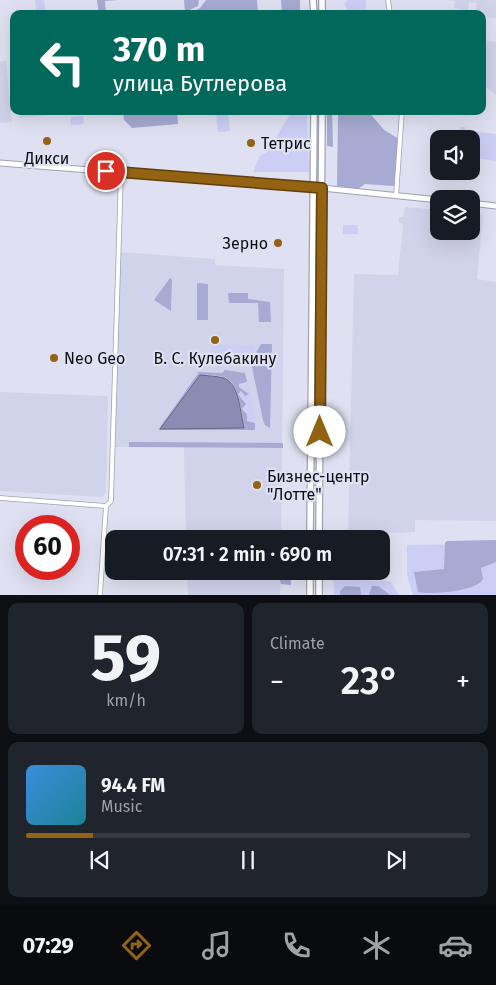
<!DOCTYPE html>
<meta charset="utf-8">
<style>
:root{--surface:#171b24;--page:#20242c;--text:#f1f3f6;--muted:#9ea1a6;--line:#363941;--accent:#946213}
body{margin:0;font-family:"Fira Sans",sans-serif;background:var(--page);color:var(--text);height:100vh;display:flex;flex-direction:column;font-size:19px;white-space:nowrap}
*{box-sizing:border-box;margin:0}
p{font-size:16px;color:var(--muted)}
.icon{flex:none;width:28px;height:28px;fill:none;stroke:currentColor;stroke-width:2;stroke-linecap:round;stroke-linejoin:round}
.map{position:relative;height:595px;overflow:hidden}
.side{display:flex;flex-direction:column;gap:8px;padding:8px;background:#0d0f14;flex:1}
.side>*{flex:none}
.top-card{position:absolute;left:10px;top:10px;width:476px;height:105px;border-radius:10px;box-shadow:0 5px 20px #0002;background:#00695c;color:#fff;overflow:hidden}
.tools{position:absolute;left:430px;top:130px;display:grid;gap:10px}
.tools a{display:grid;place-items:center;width:50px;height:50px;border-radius:10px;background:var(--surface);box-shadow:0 5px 20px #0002;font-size:25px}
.speed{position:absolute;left:15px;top:515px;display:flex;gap:10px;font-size:25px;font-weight:700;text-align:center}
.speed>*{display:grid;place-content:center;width:65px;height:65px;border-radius:50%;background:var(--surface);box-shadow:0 5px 20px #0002;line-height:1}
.speed .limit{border:8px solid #d22;background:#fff;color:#111}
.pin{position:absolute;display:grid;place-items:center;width:42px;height:42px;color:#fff;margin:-21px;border:2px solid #fff;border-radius:50%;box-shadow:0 1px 5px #0007}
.me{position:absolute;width:55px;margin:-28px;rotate:0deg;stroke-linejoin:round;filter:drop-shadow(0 0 4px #0008)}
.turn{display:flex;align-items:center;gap:18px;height:105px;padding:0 20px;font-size:22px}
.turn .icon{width:65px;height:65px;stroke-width:2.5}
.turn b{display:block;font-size:35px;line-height:42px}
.big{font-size:38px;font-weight:600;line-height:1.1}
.side .tile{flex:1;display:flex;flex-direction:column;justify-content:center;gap:8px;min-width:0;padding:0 18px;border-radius:10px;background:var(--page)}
.side .dial{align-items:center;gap:0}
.dial b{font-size:65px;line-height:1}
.song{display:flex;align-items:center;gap:15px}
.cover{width:60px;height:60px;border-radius:8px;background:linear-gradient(135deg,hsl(210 70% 55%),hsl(190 70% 35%))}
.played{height:5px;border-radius:2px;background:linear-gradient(90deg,var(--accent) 15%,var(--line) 15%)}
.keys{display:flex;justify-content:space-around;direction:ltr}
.heat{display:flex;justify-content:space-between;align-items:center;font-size:28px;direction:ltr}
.side .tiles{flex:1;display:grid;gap:8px;grid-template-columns:1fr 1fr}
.tile:last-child{grid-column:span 2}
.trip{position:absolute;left:105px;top:530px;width:285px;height:50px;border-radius:10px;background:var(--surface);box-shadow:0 5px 20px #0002;font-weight:600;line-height:50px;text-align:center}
.tabs{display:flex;height:80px;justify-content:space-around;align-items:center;background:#090b0e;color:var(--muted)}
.tabs .icon{width:35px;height:35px}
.tabs .active{color:var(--accent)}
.tabs b{font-size:22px;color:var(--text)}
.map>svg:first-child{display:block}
.built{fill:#d1d3eb}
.green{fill:#cccef5}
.forest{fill:#a7aad2;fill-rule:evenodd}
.water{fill:#8a8cb3;stroke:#646683}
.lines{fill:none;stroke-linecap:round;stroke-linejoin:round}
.street-casing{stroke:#a1a2b2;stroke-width:5.5}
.secondary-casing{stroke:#a1a2b2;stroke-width:7}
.primary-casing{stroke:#a1a2b2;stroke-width:8}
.street{stroke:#fff;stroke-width:4}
.secondary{stroke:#fff;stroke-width:5}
.primary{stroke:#fff;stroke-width:5.5}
.route-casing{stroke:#60400c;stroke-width:12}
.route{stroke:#946213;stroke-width:9}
.poi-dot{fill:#946213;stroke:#dfe0f1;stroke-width:2}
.labels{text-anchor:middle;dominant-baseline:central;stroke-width:4.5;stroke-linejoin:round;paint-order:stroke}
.poi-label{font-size:16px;fill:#0d0d13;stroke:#dfe0f1;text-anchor:start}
</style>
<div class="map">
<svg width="496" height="595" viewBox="0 0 496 595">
<rect width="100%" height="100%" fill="#dfe0f1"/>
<path class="built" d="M449 0H496V18L483 17V11H476L477 3 469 2 468 10 454 8 455 1Z
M487 41 496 42V95L483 85Z
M6 61 12 122 0 123V62Z
M20 111H84L20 118Z
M405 207 439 210V231H471V214L483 215 477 279 496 282V521L415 520V532L366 534 363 537H348L354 274 398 275 403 224 399 223V217H403Z
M119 252 215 259V265L284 269 281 539H186L184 447H113Z
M0 392 108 396 106 492 102 497 0 491Z
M187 571H281L280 595H188Z"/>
<path class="green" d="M35 0H44L46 14H37Z
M348 0H366V14H350L344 4Z
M292 111H307L309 172H253L260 156 268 151Z
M228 113 230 131 218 132 216 114Z
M83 116 84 124 71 125 70 117Z
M461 127H465V130L496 134V161L471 157V139H462V131L459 130Z
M343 225H358V234H343Z
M211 345H256L248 361H211Z
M248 383 256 421V422L247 419 248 413 244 409 247 403 239 394 241 392 247 397 249 395 245 389 239 387Z
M496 544V595H413L407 575V545Z
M333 571H340L347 580 390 581 399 595H334Z"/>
<path class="forest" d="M97 0H118L105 1 106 14H99Z
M184 0H199L198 6 185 12Z
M206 0H257L258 14H187L200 8Z
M281 0H300V14H282Z
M177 111 178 124 132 128 124 120 123 112Z
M327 111H332L333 147 327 146Z
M342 111H368L384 130 399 139 394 186 365 184 358 189 337 186 338 115Z
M170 278 172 280 171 311 154 300Z
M197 283 208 284V320H197Z
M228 293H248V299L270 302 271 322H259L258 303H229Z
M261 344H272L270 428 265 425 263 420 251 362Z
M225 370 245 373 247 382 239 384V387L249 394 245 396 241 391 238 394 246 404 242 409 247 414V421L255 423V430H158L199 372 222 373ZM200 375C207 375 217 375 224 377 240 382 241 414 244 428L160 429Z
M129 442 283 443V448L129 447Z
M496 540V562L481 568 483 579C476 592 429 595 418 592L414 572 444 569 445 543 447 541Z
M277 571H290L291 585 281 584Z
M345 586 360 587 361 595H340V591Z
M372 586H378L390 595H369Z"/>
<path class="water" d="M200 375C208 376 217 376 224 378 240 384 240 414 244 428L160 429Z"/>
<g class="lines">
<g class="street-casing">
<path id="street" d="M388 0 390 14
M396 196 402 111
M0 498 106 506
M100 595 106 506 111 501 121 172"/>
</g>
<g class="secondary-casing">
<path id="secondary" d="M0 163 322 188 439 200
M471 203 496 206"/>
</g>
<g class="primary-casing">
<path id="primary" d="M313 0 314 14
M322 14V0
M310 539 314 111
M319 539 322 111
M310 595V571
M319 595V571"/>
</g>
<use href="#street" class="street"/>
<use href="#secondary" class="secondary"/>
<use href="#primary" class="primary"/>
</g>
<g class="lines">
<g class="route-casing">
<path id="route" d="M106 171 322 188 320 432"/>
</g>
<use href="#route" class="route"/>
</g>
<g class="poi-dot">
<circle cx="47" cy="141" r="5"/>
<circle cx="251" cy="143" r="5"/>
<circle cx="278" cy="243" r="5"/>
<circle cx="215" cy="340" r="5"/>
<circle cx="54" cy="358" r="5"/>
<circle cx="257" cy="485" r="5"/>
</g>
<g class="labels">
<g class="poi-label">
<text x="261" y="143">Тетрис</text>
<text x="47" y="158" text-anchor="middle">Дикси</text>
<text x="268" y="243" text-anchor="end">Зерно</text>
<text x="64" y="358">Neo Geo</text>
<text x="215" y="358" text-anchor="middle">В. С. Кулебакину</text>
<text x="267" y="476">Бизнес-центр<tspan x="267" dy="18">"Лотте"</tspan></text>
</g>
</g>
</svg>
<div class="tools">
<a><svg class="icon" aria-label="sound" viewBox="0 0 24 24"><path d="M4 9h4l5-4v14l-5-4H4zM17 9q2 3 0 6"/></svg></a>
<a><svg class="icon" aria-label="layers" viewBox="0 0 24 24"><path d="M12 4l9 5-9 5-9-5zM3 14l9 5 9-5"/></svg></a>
</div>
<div class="speed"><div class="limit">60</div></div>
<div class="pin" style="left:106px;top:171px;background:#d93025"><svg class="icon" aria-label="arrive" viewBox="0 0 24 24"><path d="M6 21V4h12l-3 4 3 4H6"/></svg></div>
<svg class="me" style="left:320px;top:432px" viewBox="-20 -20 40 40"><circle r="19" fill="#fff"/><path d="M0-13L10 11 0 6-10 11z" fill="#946213"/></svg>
<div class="trip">07:31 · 2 min · 690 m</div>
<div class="top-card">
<div class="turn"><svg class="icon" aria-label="left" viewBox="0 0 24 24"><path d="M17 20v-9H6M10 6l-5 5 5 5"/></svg><div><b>370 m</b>улица Бутлерова</div></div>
</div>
</div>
<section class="side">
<div class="tiles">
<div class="tile dial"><b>59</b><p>km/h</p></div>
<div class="tile"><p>Climate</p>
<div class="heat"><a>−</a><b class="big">23°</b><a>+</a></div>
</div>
<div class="tile">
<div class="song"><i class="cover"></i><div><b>94.4 FM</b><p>Music</p></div></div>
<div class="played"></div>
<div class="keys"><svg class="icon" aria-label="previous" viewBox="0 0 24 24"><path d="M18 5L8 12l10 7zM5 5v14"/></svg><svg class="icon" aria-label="pause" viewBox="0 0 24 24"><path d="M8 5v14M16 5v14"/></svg><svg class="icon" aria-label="next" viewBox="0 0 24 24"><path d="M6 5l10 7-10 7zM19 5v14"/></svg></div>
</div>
</div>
</section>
<nav class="tabs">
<b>07:29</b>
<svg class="icon active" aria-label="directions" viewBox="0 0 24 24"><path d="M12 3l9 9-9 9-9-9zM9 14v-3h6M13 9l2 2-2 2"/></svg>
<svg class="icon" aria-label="music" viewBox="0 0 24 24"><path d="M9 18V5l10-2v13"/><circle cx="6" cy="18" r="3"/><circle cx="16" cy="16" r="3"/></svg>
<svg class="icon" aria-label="phone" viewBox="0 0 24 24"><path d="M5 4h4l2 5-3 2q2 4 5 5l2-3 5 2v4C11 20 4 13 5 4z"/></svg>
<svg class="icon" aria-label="climate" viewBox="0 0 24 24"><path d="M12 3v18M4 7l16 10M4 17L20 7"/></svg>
<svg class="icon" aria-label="car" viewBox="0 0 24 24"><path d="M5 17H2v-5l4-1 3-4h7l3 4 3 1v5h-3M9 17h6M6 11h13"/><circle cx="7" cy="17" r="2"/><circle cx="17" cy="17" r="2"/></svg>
</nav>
